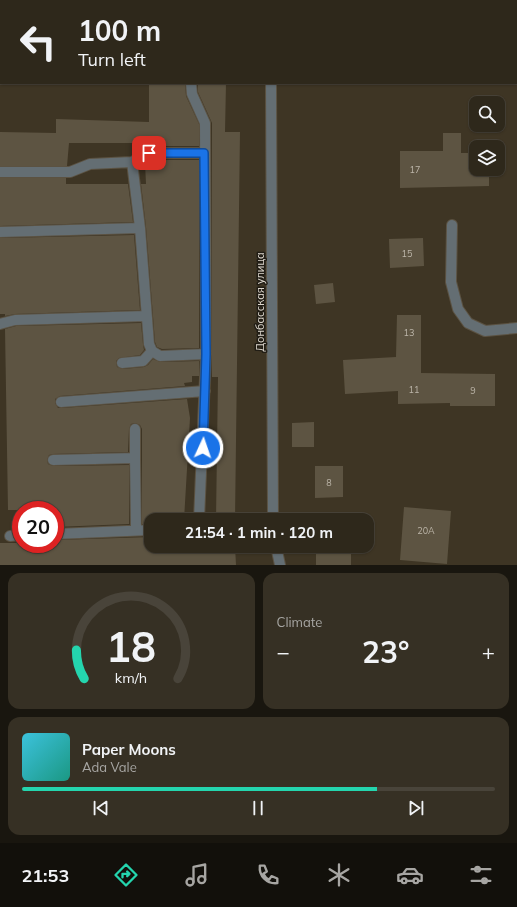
<!DOCTYPE html>
<meta charset="utf-8">
<style>
:root{--surface:#2e281b;--page:#363024;--text:#f1f3f6;--muted:#a7a6a3;--line:#49443a;--accent:#24d5ae}
body{margin:0;font-family:Mulish,sans-serif;background:var(--page);color:var(--text);height:100vh;display:flex;flex-direction:column;font-size:15px;white-space:nowrap}
*{box-sizing:border-box;margin:0}
p{font-size:13px;color:var(--muted)}
.icon{flex:none;width:22px;height:22px;fill:none;stroke:currentColor;stroke-width:2;stroke-linecap:round;stroke-linejoin:round}
.map{position:relative;height:565px;overflow:hidden}
.details{display:flex;flex-direction:column;gap:8px;padding:8px;background:#19160f;flex:1}
.details>*{flex:none}
.guide{position:absolute;left:0px;top:0px;width:517px;height:84px;box-shadow:0 1px 3px #0004,0 0 0 1px var(--line);background:#2e281b;color:var(--text);overflow:hidden}
.fabs{position:absolute;left:469px;top:96px;display:grid;gap:8px}
.fabs a{display:grid;place-items:center;width:36px;height:36px;border-radius:8px;background:var(--surface);box-shadow:0 1px 3px #0004,0 0 0 1px var(--line);font-size:20px}
.speed{position:absolute;left:12px;top:501px;display:flex;gap:8px;font-size:20px;font-weight:700;text-align:center}
.speed>*{display:grid;place-content:center;width:52px;height:52px;border-radius:50%;background:var(--surface);box-shadow:0 1px 3px #0004,0 0 0 1px var(--line);line-height:1}
.speed .limit{border:6px solid #d22;background:#fff;color:#111}
.pin{position:absolute;display:grid;place-items:center;width:34px;height:34px;color:#fff;margin:-17px;border-radius:8px;box-shadow:0 2px 6px #0006}
.me{position:absolute;width:44px;margin:-22px;rotate:3deg;stroke-linejoin:round;filter:drop-shadow(0 0 3px #0008)}
.turn{display:flex;align-items:center;gap:14px;height:84px;padding:0 12px;font-size:18px}
.turn .icon{width:52px;height:52px;stroke-width:2.5}
.turn b{display:block;font-size:28px;line-height:34px}
.big{font-size:30px;font-weight:700;line-height:1.1}
.details .card{flex:1;display:flex;flex-direction:column;justify-content:center;gap:6px;min-width:0;padding:0 14px;border-radius:12px;background:var(--page)}
.details .dial{align-items:center;gap:0}
.dial svg{height:104px;overflow:visible;fill:none;stroke:var(--line);stroke-width:7;stroke-linecap:round;text-anchor:middle}
.dial text{fill:var(--text);stroke:none}
.song{display:flex;align-items:center;gap:12px}
.cover{width:48px;height:48px;border-radius:6px;background:linear-gradient(135deg,hsl(190 70% 55%),hsl(170 70% 35%))}
.played{height:4px;border-radius:2px;background:linear-gradient(90deg,var(--accent) 75%,var(--line) 75%)}
.keys{display:flex;justify-content:space-around;direction:ltr}
.heat{display:flex;justify-content:space-between;align-items:center;font-size:22px;direction:ltr}
.details .tiles{flex:1;display:grid;gap:8px;grid-template-columns:1fr 1fr}
.card:last-child{grid-column:span 2}
.trip{position:absolute;left:144px;top:513px;width:230px;height:40px;border-radius:12px;background:var(--surface);box-shadow:0 1px 3px #0004,0 0 0 1px var(--line);font-weight:700;line-height:40px;text-align:center}
.tabs{display:flex;height:64px;justify-content:space-around;align-items:center;background:#12100b;color:var(--muted)}
.tabs .icon{width:28px;height:28px}
.tabs .selected{color:var(--accent)}
.tabs b{font-size:18px;color:var(--text)}
.map>svg:first-child{display:block}
.building{fill:#5d5442}
.lines{fill:none;stroke-linecap:round;stroke-linejoin:round}
.minor-casing{stroke:#5b5242;stroke-width:12}
.minor{stroke:#646e73;stroke-width:10}
.route-casing{stroke:#114b97;stroke-width:10}
.route{stroke:#1a73e8;stroke-width:7}
.labels{text-anchor:middle;dominant-baseline:central;stroke-width:3;stroke-linejoin:round;paint-order:stroke}
.number-label{font-size:9px;fill:#bdb6aa}
.street-label{font-size:11px;fill:#ddd7cd;stroke:#211d15}
</style>
<div class="map">
<svg width="517" height="565" viewBox="0 0 517 565">
<rect width="100%" height="100%" fill="#3e3524"/>
<path class="building" d="M149 83H185L186 96 199 124V146H149L144 149 143 143H69L67 166H0V132L56 133V119L149 122Z
M198 83H226L225 132H240L235 520H216L218 377H212V123L198 92Z
M443 133H461V153H476V169H489V186L400 188V151H443Z
M151 160H199V348L162 349 157 347 155 342 146 227 141 184H146L145 163Z
M0 178H66V184H128L133 222 0 226Z
M134 235 140 310 15 314 5 316V314H0V238Z
M423 238 424 266 390 268 389 239Z
M333 283 335 302 316 304 314 285Z
M397 315H421V373L495 374V406H450V403L398 404V391L345 394 343 360 396 357Z
M141 323 143 344 144 350 140 355 119 358 116 361 117 367 123 369 144 367 148 365 153 359 160 362 199 361V376H192V382L184 383 185 386 60 396 55 399V403L58 408H62L187 399 190 418 184 520H151V524H142V429L140 425 135 423 131 424 129 429 128 452 53 454 49 455 47 460 48 464 53 466 129 465V524L55 527V510H8L5 329 16 326Z
M314 422V447H292V423Z
M315 466H343V497L315 498Z
M404 507 451 511 447 564 400 560Z
M151 537V546H235L236 565H0V543H21V546H55V540Z
M316 546H351V565H316Z"/>
<g class="lines">
<g class="minor-casing">
<path id="minor" d="M189 0V1
M271 0V1
M191 83 192 94 205 123 206 354 199 520
M271 83 273 520
M132 162 140 228 149 344 152 351 160 356 206 354
M0 172H70L90 164 132 162 149 153H204
M452 225 451 282 458 309 468 323 485 331 517 328
M0 232 140 228
M0 324 15 320 146 316
M122 363 143 361 152 351
M61 402 205 391
M135 429V458
M53 460 135 458 136 530
M55 534 151 530
M10 536 21 535
M276 546 280 565"/>
</g>
<use href="#minor" class="minor"/>
</g>
<g class="lines">
<g class="route-casing">
<path id="route" d="M149 153H204L206 354 203 448"/>
</g>
<use href="#route" class="route"/>
</g>
<g class="labels">
<g class="number-label">
<text x="415" y="169">17</text>
<text x="407" y="253">15</text>
<text x="409" y="332">13</text>
<text x="414" y="389">11</text>
<text x="473" y="390">9</text>
<text x="329" y="482">8</text>
<text x="426" y="530">20А</text>
</g>
<g class="street-label">
<text transform="translate(260 302) rotate(-90)">Донбасская улица</text>
</g>
</g>
</svg>
<div class="fabs">
<a><svg class="icon" aria-label="search" viewBox="0 0 24 24"><circle cx="10" cy="10" r="6"/><path d="M15 15l6 6"/></svg></a>
<a><svg class="icon" aria-label="layers" viewBox="0 0 24 24"><path d="M12 4l9 5-9 5-9-5zM3 14l9 5 9-5"/></svg></a>
</div>
<div class="speed"><div class="limit">20</div></div>
<div class="pin" style="left:149px;top:153px;background:#d93025"><svg class="icon" aria-label="arrive" viewBox="0 0 24 24"><path d="M6 21V4h12l-3 4 3 4H6"/></svg></div>
<svg class="me" style="left:203px;top:448px" viewBox="-20 -20 40 40"><circle r="17" fill="#1a73e8" stroke="#fff" stroke-width="3"/><path d="M0-11L8 9 0 5-8 9z" fill="#fff"/></svg>
<div class="trip">21:54 · 1 min · 120 m</div>
<div class="guide">
<div class="turn"><svg class="icon" aria-label="left" viewBox="0 0 24 24"><path d="M17 20v-9H6M10 6l-5 5 5 5"/></svg><div><b>100 m</b>Turn left</div></div>
</div>
</div>
<section class="details">
<div class="tiles">
<div class="card dial"><svg viewBox="0 0 100 80">
<path d="M14 69A42 42 0 1 1 86 69"/>
<path d="M14 69A42 42 0 0 1 8 47" stroke="#24d5ae"/>
<text x="50" y="56" font-size="32" font-weight="700">18</text>
<text x="50" y="72" font-size="11">km/h</text>
</svg></div>
<div class="card"><p>Climate</p>
<div class="heat"><a>−</a><b class="big">23°</b><a>+</a></div>
</div>
<div class="card">
<div class="song"><i class="cover"></i><div><b>Paper Moons</b><p>Ada Vale</p></div></div>
<div class="played"></div>
<div class="keys"><svg class="icon" aria-label="previous" viewBox="0 0 24 24"><path d="M18 5L8 12l10 7zM5 5v14"/></svg><svg class="icon" aria-label="pause" viewBox="0 0 24 24"><path d="M8 5v14M16 5v14"/></svg><svg class="icon" aria-label="next" viewBox="0 0 24 24"><path d="M6 5l10 7-10 7zM19 5v14"/></svg></div>
</div>
</div>
</section>
<nav class="tabs">
<b>21:53</b>
<svg class="icon selected" aria-label="directions" viewBox="0 0 24 24"><path d="M12 3l9 9-9 9-9-9zM9 14v-3h6M13 9l2 2-2 2"/></svg>
<svg class="icon" aria-label="music" viewBox="0 0 24 24"><path d="M9 18V5l10-2v13"/><circle cx="6" cy="18" r="3"/><circle cx="16" cy="16" r="3"/></svg>
<svg class="icon" aria-label="phone" viewBox="0 0 24 24"><path d="M5 4h4l2 5-3 2q2 4 5 5l2-3 5 2v4C11 20 4 13 5 4z"/></svg>
<svg class="icon" aria-label="climate" viewBox="0 0 24 24"><path d="M12 3v18M4 7l16 10M4 17L20 7"/></svg>
<svg class="icon" aria-label="car" viewBox="0 0 24 24"><path d="M5 17H2v-5l4-1 3-4h7l3 4 3 1v5h-3M9 17h6M6 11h13"/><circle cx="7" cy="17" r="2"/><circle cx="17" cy="17" r="2"/></svg>
<svg class="icon" aria-label="filters" viewBox="0 0 24 24"><path d="M4 7h16M4 17h16"/><circle cx="9" cy="7" r="2"/><circle cx="15" cy="17" r="2"/></svg>
</nav>
